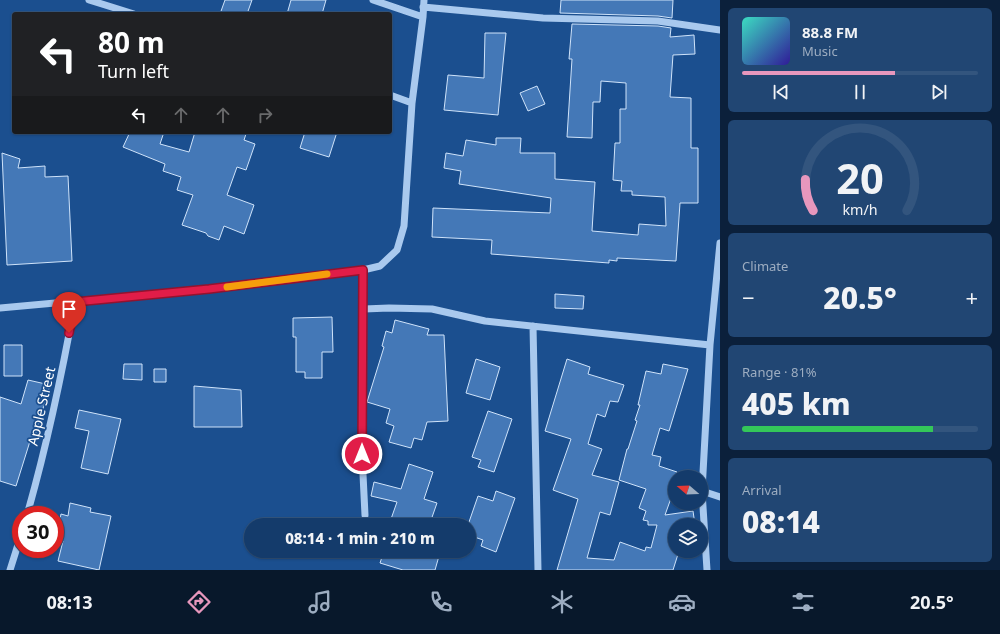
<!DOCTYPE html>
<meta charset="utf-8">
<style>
:root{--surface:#143b6b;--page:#214673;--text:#f1f3f6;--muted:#9dadc1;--line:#33557e;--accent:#e797bd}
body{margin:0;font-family:"Noto Sans",sans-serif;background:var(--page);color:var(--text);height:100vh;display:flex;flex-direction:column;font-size:15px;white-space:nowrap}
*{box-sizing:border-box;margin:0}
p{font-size:13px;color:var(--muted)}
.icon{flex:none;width:22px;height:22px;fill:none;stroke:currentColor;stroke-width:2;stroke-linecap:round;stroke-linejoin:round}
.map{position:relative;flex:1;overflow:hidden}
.details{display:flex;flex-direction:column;gap:8px;padding:8px;background:#0b203b;width:280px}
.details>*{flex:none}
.hud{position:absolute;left:12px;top:12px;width:380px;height:122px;border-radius:4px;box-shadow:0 1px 3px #0004,0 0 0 1px var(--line);background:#202124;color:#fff;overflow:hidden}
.needle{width:26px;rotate:289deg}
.fabs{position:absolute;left:668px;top:470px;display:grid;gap:8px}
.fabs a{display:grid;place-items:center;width:40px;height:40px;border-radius:50%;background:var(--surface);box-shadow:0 1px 3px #0004,0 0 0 1px var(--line);font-size:20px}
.speed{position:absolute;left:12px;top:506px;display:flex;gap:8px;font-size:20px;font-weight:700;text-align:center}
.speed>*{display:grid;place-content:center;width:52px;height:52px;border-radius:50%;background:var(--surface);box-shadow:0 1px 3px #0004,0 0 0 1px var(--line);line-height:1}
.speed .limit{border:6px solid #d22;background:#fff;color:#111}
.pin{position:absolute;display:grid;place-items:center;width:34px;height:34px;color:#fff;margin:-41px -17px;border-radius:50% 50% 50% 0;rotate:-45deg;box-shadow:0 0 4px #0007}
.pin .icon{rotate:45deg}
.me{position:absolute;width:44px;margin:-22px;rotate:0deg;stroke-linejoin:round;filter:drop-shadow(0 0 3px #0008)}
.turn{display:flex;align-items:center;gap:14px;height:84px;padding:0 20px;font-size:18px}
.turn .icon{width:52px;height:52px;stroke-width:2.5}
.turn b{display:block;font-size:28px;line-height:34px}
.lanes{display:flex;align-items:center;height:38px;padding:0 20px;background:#0003;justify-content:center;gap:20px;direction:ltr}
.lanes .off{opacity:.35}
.big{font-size:30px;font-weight:800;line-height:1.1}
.details .tile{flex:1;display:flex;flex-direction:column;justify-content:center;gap:6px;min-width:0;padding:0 14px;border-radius:6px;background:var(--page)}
.details .dial{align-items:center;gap:0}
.dial svg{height:104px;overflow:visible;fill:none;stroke:var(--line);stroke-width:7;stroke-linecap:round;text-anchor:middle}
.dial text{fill:var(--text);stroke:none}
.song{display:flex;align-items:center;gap:12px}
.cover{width:48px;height:48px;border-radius:6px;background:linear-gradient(135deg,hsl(170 70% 55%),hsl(250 70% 35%))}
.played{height:4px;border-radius:2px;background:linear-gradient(90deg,var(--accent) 65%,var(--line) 65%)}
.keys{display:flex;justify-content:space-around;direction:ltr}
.heat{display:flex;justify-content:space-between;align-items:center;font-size:22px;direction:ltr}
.charge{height:6px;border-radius:3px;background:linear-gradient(90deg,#34c759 81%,var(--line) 0)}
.trip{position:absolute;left:244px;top:518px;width:232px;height:40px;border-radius:20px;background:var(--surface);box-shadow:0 1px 3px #0004,0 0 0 1px var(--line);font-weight:800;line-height:40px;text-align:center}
.menu{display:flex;height:64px;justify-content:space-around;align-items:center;background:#08182b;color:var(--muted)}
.menu .icon{width:28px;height:28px}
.menu .active{color:var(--accent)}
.menu b{font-size:18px;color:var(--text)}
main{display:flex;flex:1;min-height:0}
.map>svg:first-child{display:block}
.building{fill:#4478b7;stroke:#cfe3fa}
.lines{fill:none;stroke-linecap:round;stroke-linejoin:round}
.minor{stroke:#a9c9ee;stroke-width:7}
.route-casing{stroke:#92132f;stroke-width:10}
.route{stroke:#e11d48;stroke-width:7}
.slow{stroke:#f59e0b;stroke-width:7}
.labels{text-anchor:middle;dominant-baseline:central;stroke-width:3.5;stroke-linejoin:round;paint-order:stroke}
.street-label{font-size:14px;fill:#fff;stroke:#1b4f8f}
</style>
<main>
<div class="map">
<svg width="720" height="570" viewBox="0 0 720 570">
<rect width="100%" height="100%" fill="#1b4f8f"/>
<path class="building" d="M225 0H252L247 14H220Z
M291 0H326L322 14H287Z
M561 0H673L672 18 658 16 560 13Z
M572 24 658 26 671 28 670 37 694 35 695 54 673 55 670 97 691 98V148H698V203H680L676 261 617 258V261L609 260V263L491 254 492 240 432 237 433 208 550 213 551 198 459 184 461 171 444 168 446 153 463 156 466 140 496 145V138H521L520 153H555V179L595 182 592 231 638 235 639 224 666 226 665 197 632 195V191H621L622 181 613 180 615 143H620V109H626V83L601 81 600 102H593L592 138 567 137 572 59H569Z
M485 33H506L498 115 444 110 448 75 484 78Z
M537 86 545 104 528 111 520 93Z
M130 132H164L160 144 189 152 195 132H239L246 134 244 140 255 144 246 170 237 167 227 195 254 205 244 234 224 226 219 240 208 236 206 233 182 225 193 195 177 190 181 177 163 171 165 164 123 147Z
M305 132H337L329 157 300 148Z
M2 153 20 159 18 168 45 166V177L68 176 72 261 7 265Z
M555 294 584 296 583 309 555 308Z
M332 317 333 352H322V378H305V372H296V337H293V318Z
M395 320 429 329 427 335H444L448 421 427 422 422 440 414 438 411 448 389 442 394 426 386 423 390 409 367 402 384 347 382 346 386 331 392 333Z
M4 345H22V376H4Z
M476 359 500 367 490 400 466 393Z
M567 359 590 367 588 374 624 385 618 402 610 401 605 417 597 414 588 444 602 449 592 475 619 482 610 515 600 512 587 558 614 560 620 542 645 551 646 547 651 548 657 525H648V521L643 520 646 511 639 508 646 489 619 480 627 449H628L637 421 635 420 640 405H638L646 371 661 374 663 364 688 369 669 431 660 428 652 455 661 457 659 466 677 472 675 477V487L665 515 693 511 695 525H675V551H679L673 570H557L578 499 553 490 571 439 545 431Z
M124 364H142V380L123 379Z
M154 369H166V382H154Z
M28 380 50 385 34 439 31 438 16 486 0 481V397L21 404Z
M194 386 241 390 242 427H194Z
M79 410 121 419 108 474 81 468 89 431 75 428Z
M488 411 512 419 494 472 478 467 481 460 472 457Z
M409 464 433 472 424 499 437 503 430 523 420 520 419 525H402L403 522 391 519 397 502 371 496 374 482 401 489Z
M496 491 515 498 496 552 481 546 483 540 469 535V522L478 496 493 501Z
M70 503 91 508 90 512 111 516 99 570 58 561 63 541 56 539 61 514 68 516Z
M384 551H422L439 556 435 570H403L380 563Z"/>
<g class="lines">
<path class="minor" d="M89 0 134 14
M373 0 423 17
M423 7 543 18 658 21 720 30
M390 95 412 103
M363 270 362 454 365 515
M0 308 209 289 363 270 380 266 397 250 404 226 412 103 423 17 424 0
M364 309 389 308 432 309 485 321 710 345
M533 326 538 570
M702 491 710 345 720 243
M27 515C47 445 62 374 75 302
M10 570 21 535
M707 570 702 491 720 497"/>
</g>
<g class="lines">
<g class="route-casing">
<path id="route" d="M69 333 75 302 209 289 363 270 362 454"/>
</g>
<use href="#route" class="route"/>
<path class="slow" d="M227 287 327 274"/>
</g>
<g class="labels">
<g class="street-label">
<text transform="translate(41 406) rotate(-77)">Apple Street</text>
</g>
</g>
</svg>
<div class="fabs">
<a><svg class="needle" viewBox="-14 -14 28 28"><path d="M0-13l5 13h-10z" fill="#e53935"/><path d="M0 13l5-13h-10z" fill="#9dadc1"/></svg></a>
<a><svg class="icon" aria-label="layers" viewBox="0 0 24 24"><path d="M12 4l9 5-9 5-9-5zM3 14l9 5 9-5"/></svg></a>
</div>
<div class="speed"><div class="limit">30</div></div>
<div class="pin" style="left:69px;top:333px;background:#d93025"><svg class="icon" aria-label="arrive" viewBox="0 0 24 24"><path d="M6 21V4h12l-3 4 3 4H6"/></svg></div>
<svg class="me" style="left:362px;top:454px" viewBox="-20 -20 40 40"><circle r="17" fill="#e11d48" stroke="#fff" stroke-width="3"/><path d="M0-11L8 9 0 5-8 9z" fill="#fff"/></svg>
<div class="trip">08:14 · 1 min · 210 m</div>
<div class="hud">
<div class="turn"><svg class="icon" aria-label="left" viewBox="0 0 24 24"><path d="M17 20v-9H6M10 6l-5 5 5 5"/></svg><div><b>80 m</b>Turn left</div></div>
<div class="lanes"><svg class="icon" aria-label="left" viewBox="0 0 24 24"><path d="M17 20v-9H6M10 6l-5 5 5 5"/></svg><svg class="icon off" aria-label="ahead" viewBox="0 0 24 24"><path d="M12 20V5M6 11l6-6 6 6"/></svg><svg class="icon off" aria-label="ahead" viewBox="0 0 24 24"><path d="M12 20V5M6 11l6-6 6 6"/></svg><svg class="icon off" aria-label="right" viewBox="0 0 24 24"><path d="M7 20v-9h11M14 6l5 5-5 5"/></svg></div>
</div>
</div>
<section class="details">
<div class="tile">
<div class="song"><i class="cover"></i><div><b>88.8 FM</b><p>Music</p></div></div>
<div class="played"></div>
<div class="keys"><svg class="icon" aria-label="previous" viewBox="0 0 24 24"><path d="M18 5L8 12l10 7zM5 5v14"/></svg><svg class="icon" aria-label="pause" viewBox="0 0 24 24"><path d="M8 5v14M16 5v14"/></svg><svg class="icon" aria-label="next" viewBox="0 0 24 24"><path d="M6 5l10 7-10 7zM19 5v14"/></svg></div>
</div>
<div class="tile dial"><svg viewBox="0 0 100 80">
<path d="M14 69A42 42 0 1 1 86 69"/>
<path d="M14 69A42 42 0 0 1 8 45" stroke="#e797bd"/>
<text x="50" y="56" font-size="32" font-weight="700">20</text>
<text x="50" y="72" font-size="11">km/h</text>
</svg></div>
<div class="tile"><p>Climate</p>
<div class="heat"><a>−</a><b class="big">20.5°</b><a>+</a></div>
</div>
<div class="tile"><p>Range · 81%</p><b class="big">405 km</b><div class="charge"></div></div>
<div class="tile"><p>Arrival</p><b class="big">08:14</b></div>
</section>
</main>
<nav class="menu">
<b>08:13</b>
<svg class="icon active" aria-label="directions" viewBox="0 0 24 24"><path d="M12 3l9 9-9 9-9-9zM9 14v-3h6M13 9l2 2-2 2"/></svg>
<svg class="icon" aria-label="music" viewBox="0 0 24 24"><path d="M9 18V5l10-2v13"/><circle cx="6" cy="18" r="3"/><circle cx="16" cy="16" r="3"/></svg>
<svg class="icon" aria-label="phone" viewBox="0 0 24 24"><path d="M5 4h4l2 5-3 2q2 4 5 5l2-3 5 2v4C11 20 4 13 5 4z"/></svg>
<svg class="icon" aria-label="climate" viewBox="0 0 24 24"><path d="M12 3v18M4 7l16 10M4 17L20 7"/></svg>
<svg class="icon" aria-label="car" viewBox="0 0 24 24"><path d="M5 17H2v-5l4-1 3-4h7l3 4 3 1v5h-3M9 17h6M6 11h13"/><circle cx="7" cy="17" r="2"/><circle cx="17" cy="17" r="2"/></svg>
<svg class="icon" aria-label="filters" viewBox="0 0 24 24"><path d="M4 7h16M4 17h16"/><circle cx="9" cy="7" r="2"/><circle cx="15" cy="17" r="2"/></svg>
<b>20.5°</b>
</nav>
